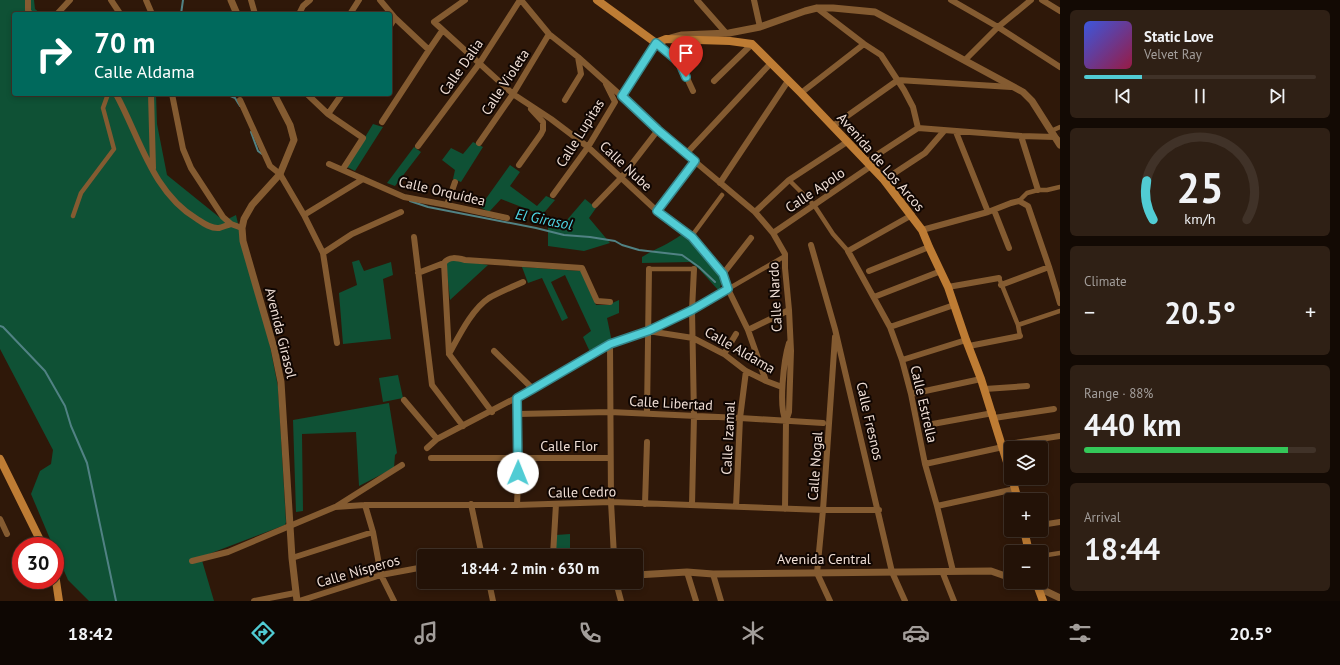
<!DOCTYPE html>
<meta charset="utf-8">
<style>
:root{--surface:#231207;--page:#2f2015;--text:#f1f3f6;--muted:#a39e9b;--line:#403228;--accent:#51ccd4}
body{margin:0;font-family:"PT Sans",sans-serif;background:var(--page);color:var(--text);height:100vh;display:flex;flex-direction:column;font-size:15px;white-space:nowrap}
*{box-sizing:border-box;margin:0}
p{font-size:13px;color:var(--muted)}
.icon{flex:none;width:22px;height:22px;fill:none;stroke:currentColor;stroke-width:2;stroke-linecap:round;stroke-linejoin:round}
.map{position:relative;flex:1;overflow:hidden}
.drawer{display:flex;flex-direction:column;gap:10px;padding:10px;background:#130a04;width:280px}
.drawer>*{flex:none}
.hud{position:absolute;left:12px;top:12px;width:380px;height:84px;border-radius:4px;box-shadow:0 2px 6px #0003,0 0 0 1px var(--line);background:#00695c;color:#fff;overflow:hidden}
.fabs{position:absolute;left:1004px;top:441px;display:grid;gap:8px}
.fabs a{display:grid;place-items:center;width:44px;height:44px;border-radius:4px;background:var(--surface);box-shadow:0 2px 6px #0003,0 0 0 1px var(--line);font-size:20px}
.speed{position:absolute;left:12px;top:537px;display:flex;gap:8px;font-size:20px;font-weight:700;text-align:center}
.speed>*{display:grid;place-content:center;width:52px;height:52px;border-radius:50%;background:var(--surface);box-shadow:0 2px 6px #0003,0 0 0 1px var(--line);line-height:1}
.speed .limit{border:6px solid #d22;background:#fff;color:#111}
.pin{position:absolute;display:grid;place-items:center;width:34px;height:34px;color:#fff;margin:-41px -17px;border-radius:50% 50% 50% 0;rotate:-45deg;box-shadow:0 0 4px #0007}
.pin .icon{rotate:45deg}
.me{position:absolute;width:44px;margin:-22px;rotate:1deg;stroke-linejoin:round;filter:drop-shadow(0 0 3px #0008)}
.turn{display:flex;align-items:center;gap:14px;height:84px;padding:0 16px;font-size:18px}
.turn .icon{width:52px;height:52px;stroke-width:2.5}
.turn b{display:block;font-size:28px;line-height:34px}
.big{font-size:30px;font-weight:700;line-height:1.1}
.drawer .widget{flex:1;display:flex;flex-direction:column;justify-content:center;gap:6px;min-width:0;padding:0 14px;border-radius:6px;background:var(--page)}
.drawer .dial{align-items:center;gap:0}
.dial svg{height:104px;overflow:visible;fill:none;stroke:var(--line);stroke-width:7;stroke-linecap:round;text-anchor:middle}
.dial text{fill:var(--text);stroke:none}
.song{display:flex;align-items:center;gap:12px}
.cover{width:48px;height:48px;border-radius:6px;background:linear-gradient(135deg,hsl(230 70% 55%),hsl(340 70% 35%))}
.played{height:4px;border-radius:2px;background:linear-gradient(90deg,var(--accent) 25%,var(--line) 25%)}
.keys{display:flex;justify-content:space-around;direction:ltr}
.heat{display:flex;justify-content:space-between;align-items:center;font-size:22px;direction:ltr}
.charge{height:6px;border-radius:3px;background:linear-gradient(90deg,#34c759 88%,var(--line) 0)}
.trip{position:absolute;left:417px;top:549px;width:226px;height:40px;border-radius:4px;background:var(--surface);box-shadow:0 2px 6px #0003,0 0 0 1px var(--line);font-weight:700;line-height:40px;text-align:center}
.tabs{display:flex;height:64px;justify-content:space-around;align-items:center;background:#0e0703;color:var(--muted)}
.tabs .icon{width:28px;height:28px}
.tabs .active{color:var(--accent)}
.tabs b{font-size:18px;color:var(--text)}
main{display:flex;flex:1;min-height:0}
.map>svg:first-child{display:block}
.green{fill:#0f5135}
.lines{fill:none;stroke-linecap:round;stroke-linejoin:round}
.stream{stroke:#518284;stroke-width:2}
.pedestrian{stroke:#845b31;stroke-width:4.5}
.minor{stroke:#845b31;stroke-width:6}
.tertiary{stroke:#845b31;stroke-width:7}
.secondary{stroke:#be7c34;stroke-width:8}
.route-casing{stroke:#35858a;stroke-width:10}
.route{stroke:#51ccd4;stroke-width:7}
.labels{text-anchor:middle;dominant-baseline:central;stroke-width:4;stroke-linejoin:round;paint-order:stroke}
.street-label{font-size:14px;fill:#efded5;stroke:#100602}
.water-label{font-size:15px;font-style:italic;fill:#4ed5e3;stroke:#100602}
</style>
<main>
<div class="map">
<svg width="1060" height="601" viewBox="0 0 1060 601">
<rect width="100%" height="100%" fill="#2f1809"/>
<path class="green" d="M0 0H34L35 9 41 14H14V94H156L157 124 167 175 224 221 236 215 245 254 269 341 278 387 286 522 285 525 201 557 214 601H89L68 580 55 550V546H53L31 494 40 471 51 464 53 450 0 349Z
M373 124 383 127 355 171 347 167Z
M473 142 483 147 461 182 453 179 455 170 442 160 451 148 463 154Z
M414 147 421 152 395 186 387 183Z
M510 165 520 172 510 186 537 206 546 196 555 200 542 215 501 199 489 212 480 207Z
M585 199 596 208 589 218 610 243 584 251 548 246V226L560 228Z
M681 235C692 242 720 268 721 282 721 285 720 289 719 291L700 270 690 262 642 263V257C655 249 669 244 681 235Z
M453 259 488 265 450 300 446 263Z
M359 260 364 271 391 262 393 275 383 279 391 339 343 344 339 293 357 285 352 262Z
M522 267 581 271 596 305H608L619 300V313L607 318 612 342 590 352 583 337 591 331 565 275 551 282 568 318 562 321 542 278 528 283Z
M398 375 403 398 383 402 379 378Z
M389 403 397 453 395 455 394 468 359 486 356 432 302 434 303 511 296 512 293 420Z
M570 534V554L555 556 556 535Z"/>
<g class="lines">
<path class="stream" d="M181 14 183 0
M226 94 235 98 240 106
M251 132 258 151 262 154
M410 201 428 207 536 228 564 235 590 237 615 241 622 245 639 250 682 255 699 267 715 282
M0 326 3 327 45 371 65 406 71 426 87 463 116 601"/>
<path class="pedestrian" d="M1051 131 1060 127
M789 180 814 205 833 234 848 251
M1019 201 1027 193 1038 190H1047L1060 187
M73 216 81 193 114 149 103 108 108 94
M691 237 722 195
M649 269H694
M999 278 1018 325 1020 336
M728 289 785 256
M1018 325 1060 311
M1041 556 1060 553"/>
<path class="minor" d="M28 0V10L30 14
M111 0 119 12
M146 0 152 14
M251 0 255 14
M380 0 395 18 429 50
M465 0 434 22 513 94 551 119 588 147 657 211 691 237 723 274 728 289 748 330 766 381
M521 0 549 34 578 57 686 154 755 212 773 233 785 254V268L789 310 791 351 789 412 786 421 785 509
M697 0 726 33
M754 0 760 27
M951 0 998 27 1060 67
M1042 0 1060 11
M817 8 864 44 881 55 904 90 913 107 918 128
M57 14 70 0
M299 14 303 6 310 0
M350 14 359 0
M390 26 395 18
M965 60 998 27 1031 0
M714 81 752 44
M801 93 864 44
M116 94C140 138 152 192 197 219 203 223 211 229 219 228 223 227 227 225 231 224
M151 94 153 168
M172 94 183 149 191 168 223 217 231 224 242 228
M307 94 328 114 363 138 343 169
M622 96 656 43 680 63 693 91
M240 100 270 166 280 174 304 215 323 253 337 343
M565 100 581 74 578 57
M328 114 342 94
M382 122 429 50 442 31
M833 126 898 80 1011 87
M918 128 1021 136 1055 137 1057 139
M956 132 988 212
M1021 136 1038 190
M479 143 513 94 549 34
M418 146 479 64 520 0
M686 154 771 63
M866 162 918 128
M329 164 404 197 447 205 507 218
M519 165 541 134 543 130V122L531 109
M884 180 925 153 944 131
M720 183 788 81
M553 195 588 147 615 102 606 84
M447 205 455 182
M595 205 621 178 658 130
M994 210 1009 248
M657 211 695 161
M755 212 789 180 847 142
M304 215 363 179
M912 215 848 251 890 327 902 360 911 394 925 464 937 506 953 571
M922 230 988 212 1011 203 1019 201 1028 206 1049 267 1060 303
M773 233 871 166
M414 237 432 385 463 426
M811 245 835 329 892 572 905 601
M323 253 352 234 401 212
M869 271 929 247
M418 273 444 263
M723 274 751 238
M1001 285 1049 267
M948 287 999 278
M874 297 941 271
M890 327 954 305
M748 330 789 310
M648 331 693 338 724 354 746 371 766 381 782 387
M610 344 611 502 614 556
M969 346 1020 336
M494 351 533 389
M449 354C459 336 472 309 489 298 500 292 512 287 523 282
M724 354 736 334
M902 360 966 340
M985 389 1027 386
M911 394 981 379
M517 398 519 457 517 505
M404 400 437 439
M492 412 449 354 444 263C449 256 457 258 465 260L582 268 597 301 610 302
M647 413 649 269
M518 414 610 412 740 418 823 423
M994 418 1054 409
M786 421C778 407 784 359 789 343
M927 425 993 413
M1002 445 1060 436
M427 448 437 439 533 389 610 344 648 331 692 310 728 289
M431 458H610
M925 464 1003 447
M471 504 482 556
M645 504 647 442
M365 505 373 532 381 575 394 601
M692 505 694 416 692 310 694 269
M337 506 402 465
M937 506 1015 489
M736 507 740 418 746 371
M0 519 7 534
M1041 525 1060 522
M553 555 556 504
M292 558 373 532
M192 561 228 552 335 507 365 505H517L611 502 823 510H879
M942 571 954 601
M687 572 696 601
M713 574 721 601
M489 582 493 601
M616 582 621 601
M254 601 295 593
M299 601 381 575 424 567
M830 601 817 573 823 510 835 337"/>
<path class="tertiary" d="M231 0 237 14
M671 38 682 35 729 33 760 27 805 11 817 8H833L875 12 1023 92 1032 101 1060 145
M274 94 290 125 294 140 280 174 252 205 244 219 242 228 243 241 274 348 281 382 292 558 297 601
M636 575 687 572 713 574 991 571 1011 578
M1022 582 1037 587 1060 598"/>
<path class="secondary" d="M597 0 656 43 666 39 730 41 752 44 801 93 884 180 922 230 929 247 948 287 966 340 981 379 1011 475
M0 459 43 546
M1012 478 1018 500
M1024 530 1029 552
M55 574 59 601
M1036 582 1043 601"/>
</g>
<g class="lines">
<g class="route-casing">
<path id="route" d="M518 473 517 398 533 389 610 344 648 331 692 310 728 289 723 274 692 237 657 211 695 161 658 130 622 96 656 43 680 63 686 77"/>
</g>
<use href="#route" class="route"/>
</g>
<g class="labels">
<g class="street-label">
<text transform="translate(461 67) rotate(-55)">Calle Dalia</text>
<text transform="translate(505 82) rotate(-57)">Calle Violeta</text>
<text transform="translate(580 133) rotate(-58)">Calle Lupitas</text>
<text transform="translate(881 162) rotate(49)">Avenida de Los Arcos</text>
<text transform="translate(626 166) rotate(43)">Calle Nube</text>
<text transform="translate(815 190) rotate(-34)">Calle Apolo</text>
<text transform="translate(442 191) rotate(13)">Calle Orquídea</text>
<text transform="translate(775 297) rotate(-93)">Calle Nardo</text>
<text transform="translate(281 333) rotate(76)">Avenida Girasol</text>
<text transform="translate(740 350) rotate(30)">Calle Aldama</text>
<text transform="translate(671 403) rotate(3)">Calle Libertad</text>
<text transform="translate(924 404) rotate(77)">Calle Estrella</text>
<text transform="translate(870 421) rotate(77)">Calle Fresnos</text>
<text transform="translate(728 438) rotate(-87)">Calle Izamal</text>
<text x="569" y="446">Calle Flor</text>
<text transform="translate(815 466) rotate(-86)">Calle Nogal</text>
<text transform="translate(582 492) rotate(-1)">Calle Cedro</text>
<text x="824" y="559">Avenida Central</text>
<text transform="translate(358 571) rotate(-16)">Calle Nísperos</text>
</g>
<g class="water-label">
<text transform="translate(544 219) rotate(11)">El Girasol</text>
</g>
</g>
</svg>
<div class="fabs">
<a><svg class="icon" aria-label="layers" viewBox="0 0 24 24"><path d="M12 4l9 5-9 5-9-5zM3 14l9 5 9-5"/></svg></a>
<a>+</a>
<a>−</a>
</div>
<div class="speed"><div class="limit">30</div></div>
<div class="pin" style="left:686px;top:77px;background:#d93025"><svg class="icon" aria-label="arrive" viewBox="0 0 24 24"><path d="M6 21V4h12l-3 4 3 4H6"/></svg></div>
<svg class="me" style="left:518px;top:473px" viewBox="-20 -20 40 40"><circle r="19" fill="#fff"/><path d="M0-13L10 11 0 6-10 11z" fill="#51ccd4"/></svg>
<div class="trip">18:44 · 2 min · 630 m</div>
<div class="hud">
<div class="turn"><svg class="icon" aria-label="right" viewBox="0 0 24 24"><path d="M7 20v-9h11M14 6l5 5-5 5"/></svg><div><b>70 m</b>Calle Aldama</div></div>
</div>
</div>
<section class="drawer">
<div class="widget">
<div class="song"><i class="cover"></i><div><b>Static Love</b><p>Velvet Ray</p></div></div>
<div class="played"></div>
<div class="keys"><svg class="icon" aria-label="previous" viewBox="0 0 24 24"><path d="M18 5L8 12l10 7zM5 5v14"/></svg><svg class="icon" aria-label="pause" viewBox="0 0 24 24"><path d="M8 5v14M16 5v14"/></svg><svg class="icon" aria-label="next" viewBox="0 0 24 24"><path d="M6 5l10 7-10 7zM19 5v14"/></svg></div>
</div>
<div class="widget dial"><svg viewBox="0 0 100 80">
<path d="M14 69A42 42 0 1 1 86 69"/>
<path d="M14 69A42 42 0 0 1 9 39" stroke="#51ccd4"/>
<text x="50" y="56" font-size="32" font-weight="700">25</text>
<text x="50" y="72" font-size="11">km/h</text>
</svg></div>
<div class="widget"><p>Climate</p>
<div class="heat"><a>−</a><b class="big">20.5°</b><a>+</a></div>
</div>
<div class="widget"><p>Range · 88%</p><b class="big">440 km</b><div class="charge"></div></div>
<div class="widget"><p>Arrival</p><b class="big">18:44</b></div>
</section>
</main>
<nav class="tabs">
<b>18:42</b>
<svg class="icon active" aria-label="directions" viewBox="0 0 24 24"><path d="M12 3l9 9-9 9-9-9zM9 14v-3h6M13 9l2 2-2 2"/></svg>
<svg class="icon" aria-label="music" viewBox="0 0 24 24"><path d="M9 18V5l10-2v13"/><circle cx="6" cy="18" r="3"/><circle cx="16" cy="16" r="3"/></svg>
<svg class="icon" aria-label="phone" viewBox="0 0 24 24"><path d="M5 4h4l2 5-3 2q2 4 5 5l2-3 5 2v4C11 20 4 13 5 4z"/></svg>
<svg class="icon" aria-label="climate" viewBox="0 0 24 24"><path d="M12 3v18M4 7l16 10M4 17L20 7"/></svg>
<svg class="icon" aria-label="car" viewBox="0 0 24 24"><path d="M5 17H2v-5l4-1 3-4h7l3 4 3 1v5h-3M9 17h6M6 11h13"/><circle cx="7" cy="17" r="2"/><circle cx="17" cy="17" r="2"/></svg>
<svg class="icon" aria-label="filters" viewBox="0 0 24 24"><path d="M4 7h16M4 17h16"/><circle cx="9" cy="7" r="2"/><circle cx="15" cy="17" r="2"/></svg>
<b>20.5°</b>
</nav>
